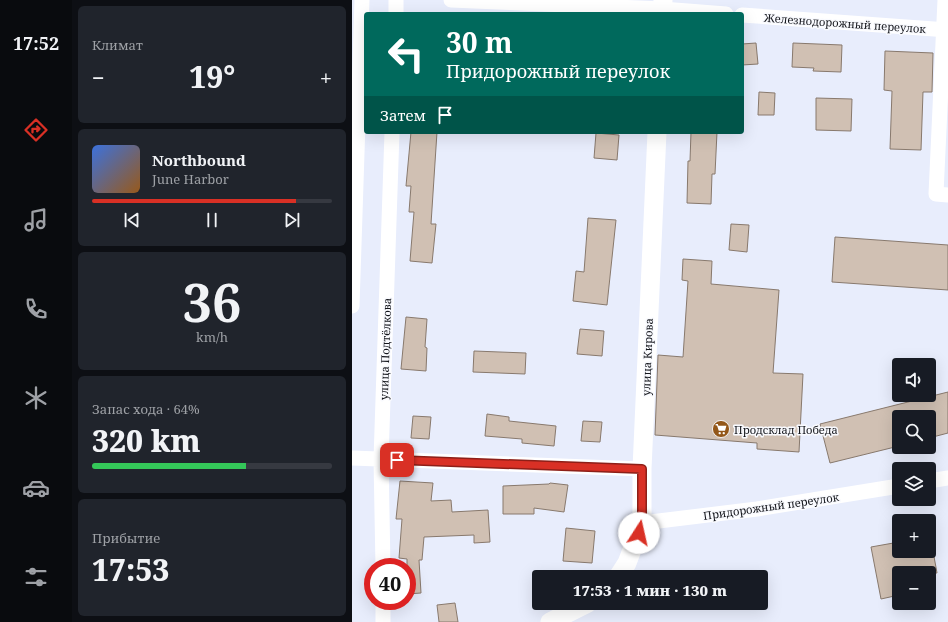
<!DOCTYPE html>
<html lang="ru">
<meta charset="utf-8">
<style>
:root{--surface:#171b24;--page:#20242c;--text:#f1f3f6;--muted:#9ea1a6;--line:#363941;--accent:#d93025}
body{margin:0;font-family:"Noto Serif",serif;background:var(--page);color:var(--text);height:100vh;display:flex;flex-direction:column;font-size:15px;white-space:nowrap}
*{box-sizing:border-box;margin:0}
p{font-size:13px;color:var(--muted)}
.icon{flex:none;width:22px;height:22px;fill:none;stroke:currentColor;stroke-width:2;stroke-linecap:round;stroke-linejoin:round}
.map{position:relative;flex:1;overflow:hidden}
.side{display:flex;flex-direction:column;gap:6px;padding:6px;background:#0d0f14;width:280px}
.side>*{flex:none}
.hud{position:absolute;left:12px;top:12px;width:380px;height:122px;border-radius:4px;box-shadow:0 4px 16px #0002;background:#00695c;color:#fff;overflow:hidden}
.fabs{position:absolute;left:540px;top:358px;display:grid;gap:8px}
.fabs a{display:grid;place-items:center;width:44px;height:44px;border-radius:4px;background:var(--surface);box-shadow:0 4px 16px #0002;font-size:20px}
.speed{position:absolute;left:12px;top:558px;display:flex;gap:8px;font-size:20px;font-weight:700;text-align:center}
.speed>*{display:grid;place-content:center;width:52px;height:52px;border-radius:50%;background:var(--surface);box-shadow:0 4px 16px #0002;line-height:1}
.speed .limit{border:6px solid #d22;background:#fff;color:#111}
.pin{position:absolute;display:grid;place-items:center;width:34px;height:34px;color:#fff;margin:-17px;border-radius:8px;box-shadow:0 2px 6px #0006}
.me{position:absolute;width:44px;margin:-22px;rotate:10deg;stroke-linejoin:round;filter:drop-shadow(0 0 3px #0008)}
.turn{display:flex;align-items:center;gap:14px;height:84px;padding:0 16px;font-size:18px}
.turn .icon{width:52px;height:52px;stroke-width:2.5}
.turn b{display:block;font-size:28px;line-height:34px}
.then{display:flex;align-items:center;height:38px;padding:0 16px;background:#0003;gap:8px;font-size:15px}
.big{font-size:30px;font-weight:800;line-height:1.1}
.side .card{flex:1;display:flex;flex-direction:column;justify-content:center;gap:6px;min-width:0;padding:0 14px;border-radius:6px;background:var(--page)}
.side .dial{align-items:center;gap:0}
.dial b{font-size:52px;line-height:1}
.song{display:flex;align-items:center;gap:12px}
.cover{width:48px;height:48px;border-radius:6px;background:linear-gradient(135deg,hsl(220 70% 55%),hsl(30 70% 35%))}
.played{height:4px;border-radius:2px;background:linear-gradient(90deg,var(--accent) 85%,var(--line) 85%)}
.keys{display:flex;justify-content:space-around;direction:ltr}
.heat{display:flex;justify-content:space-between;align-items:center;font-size:22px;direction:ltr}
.charge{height:6px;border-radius:3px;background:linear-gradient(90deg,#34c759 64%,var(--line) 0)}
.trip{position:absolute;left:180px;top:570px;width:236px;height:40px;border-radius:4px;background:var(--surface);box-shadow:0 4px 16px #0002;font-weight:800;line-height:40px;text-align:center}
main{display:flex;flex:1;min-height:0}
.tab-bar{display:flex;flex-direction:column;width:72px;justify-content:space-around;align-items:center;background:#090b0e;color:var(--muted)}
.tab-bar .icon{width:28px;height:28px}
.tab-bar .selected{color:var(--accent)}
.tab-bar b{font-size:18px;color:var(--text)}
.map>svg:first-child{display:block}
.building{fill:#d0c0b3;stroke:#88796d}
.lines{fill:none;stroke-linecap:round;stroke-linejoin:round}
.minor{stroke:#fff;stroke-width:15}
.tertiary{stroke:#fff;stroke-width:19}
.route-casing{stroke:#8d1f18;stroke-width:10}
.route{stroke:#d93025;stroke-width:7}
.labels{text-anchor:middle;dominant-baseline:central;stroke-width:3;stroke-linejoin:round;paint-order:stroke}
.street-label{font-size:11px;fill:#14161c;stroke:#f9fafe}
.poi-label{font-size:11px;fill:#14161c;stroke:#f9fafe;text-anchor:start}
</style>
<main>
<nav class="tab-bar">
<b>17:52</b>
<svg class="icon selected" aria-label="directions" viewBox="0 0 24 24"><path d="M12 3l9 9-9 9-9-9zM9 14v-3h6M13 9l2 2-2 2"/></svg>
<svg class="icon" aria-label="music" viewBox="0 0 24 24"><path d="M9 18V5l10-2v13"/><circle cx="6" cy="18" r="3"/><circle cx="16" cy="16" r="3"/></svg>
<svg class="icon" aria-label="phone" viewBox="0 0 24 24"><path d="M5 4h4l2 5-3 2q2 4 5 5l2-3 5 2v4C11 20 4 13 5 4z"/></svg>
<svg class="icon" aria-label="climate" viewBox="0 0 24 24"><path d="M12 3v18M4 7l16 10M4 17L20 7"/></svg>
<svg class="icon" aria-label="car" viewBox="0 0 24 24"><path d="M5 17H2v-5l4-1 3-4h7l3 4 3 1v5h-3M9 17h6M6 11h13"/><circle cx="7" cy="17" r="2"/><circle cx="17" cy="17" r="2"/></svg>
<svg class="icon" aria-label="filters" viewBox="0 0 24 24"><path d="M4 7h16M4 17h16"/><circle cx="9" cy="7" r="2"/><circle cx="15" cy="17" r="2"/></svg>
</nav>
<section class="side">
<div class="card"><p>Климат</p>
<div class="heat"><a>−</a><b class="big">19°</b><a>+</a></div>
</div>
<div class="card">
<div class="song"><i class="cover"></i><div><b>Northbound</b><p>June Harbor</p></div></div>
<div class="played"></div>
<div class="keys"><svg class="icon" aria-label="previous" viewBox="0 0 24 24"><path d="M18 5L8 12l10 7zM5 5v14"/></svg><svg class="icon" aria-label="pause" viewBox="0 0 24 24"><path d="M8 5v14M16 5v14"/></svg><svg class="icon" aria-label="next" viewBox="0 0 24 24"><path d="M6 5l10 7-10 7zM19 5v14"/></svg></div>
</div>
<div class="card dial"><b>36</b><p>km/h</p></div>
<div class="card"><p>Запас хода · 64%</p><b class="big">320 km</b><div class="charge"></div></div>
<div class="card"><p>Прибытие</p><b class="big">17:53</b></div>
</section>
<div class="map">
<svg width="596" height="622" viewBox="0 0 596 622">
<rect width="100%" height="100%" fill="#e8edfc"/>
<path class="building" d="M404 43 406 64 390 65V44Z
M441 43 490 45 489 72 461 71 462 68 440 67Z
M533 51 581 53 580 92H571L569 150 538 149 540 91 532 90Z
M407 92 423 93 422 115H406Z
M464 98 500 99 499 131 464 130Z
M59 132H85L79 224H84L80 263 58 261 62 212H57L59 186H54Z
M339 132H365L363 174H360L359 204 335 203 336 161H338Z
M244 133 267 135 265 160 242 158Z
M236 218 264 220 255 305 221 301 224 271 232 272Z
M379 224 397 225 395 252 377 250Z
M483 237 596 245V290L480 282Z
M331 259 360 261 359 284 427 290 421 373 451 374 447 452 405 449V443L303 435 306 355 331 357 336 281 330 280Z
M54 317 75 319 73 347 75 348 74 371 49 369Z
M228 329 252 331 250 356 225 354Z
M122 351 174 353 173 374 121 372Z
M596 392V433L577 438V417H547V446L478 463 468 424Z
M135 414 157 417V421L204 426 202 446 170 443V439L133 436Z
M61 416 79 417 77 439 59 438Z
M231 421 250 422 248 442 229 441Z
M48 481 81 483 79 501 99 500 100 512 136 510 138 542 122 543V535L72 537 70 560H67L69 593 55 594V559L47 558 50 519H44Z
M198 483 216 485 212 512 182 508V514H151V486L197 484Z
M214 528 243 531 240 563 211 561Z
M547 542V551H581L585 573H547V595L529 599 519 547Z
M103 603 106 622H87L85 605Z"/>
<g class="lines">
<path class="minor" d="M99 0 310 9 374 14
M593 0 584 194 596 195
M44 14V0
M390 15 596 30
M0 306 10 0
M0 458 290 469
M577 481 596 478
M290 523 405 509 547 486
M31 567 29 459 40 132
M31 601V622"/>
<path class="tertiary" d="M310 14 311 0
M266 577 275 563 290 523V469L305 132
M198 622 236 603"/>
</g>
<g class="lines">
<g class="route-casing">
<path id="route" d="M45 460 290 469V523L287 533"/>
</g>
<use href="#route" class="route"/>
</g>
<defs>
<g id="supermarket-disc" transform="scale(0.9)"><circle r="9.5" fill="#935719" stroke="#f9fafe"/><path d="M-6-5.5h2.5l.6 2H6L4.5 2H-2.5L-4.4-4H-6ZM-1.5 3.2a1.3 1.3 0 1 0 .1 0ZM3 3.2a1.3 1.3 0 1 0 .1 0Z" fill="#fff"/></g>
</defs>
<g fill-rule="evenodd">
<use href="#supermarket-disc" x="369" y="429"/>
</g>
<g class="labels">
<g class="street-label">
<text transform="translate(493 23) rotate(4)">Железнодорожный переулок</text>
<text transform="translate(33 349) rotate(-88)">улица Подтёлкова</text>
<text transform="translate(295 357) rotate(-88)">улица Кирова</text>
<text transform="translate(419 506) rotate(-8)">Придорожный переулок</text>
</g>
<g class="poi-label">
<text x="382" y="429">Продсклад Победа</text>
</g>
</g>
</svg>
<div class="fabs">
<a><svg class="icon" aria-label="sound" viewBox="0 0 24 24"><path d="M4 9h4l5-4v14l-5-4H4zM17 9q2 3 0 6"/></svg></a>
<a><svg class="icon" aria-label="search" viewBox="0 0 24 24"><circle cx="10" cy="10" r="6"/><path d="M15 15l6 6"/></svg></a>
<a><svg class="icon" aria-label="layers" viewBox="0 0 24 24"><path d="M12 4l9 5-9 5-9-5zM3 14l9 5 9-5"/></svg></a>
<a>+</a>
<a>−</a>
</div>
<div class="speed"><div class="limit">40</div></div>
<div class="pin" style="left:45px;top:460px;background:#d93025"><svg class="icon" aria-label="arrive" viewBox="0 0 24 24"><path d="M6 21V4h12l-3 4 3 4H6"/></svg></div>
<svg class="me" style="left:287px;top:533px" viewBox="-20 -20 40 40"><circle r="19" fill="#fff"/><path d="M0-13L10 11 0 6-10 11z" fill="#d93025"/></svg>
<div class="trip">17:53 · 1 мин · 130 m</div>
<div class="hud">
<div class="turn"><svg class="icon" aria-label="left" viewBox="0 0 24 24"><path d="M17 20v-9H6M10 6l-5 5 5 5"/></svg><div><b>30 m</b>Придорожный переулок</div></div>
<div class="then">Затем<svg class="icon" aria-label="arrive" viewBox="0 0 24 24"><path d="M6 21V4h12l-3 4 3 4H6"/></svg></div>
</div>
</div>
</main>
